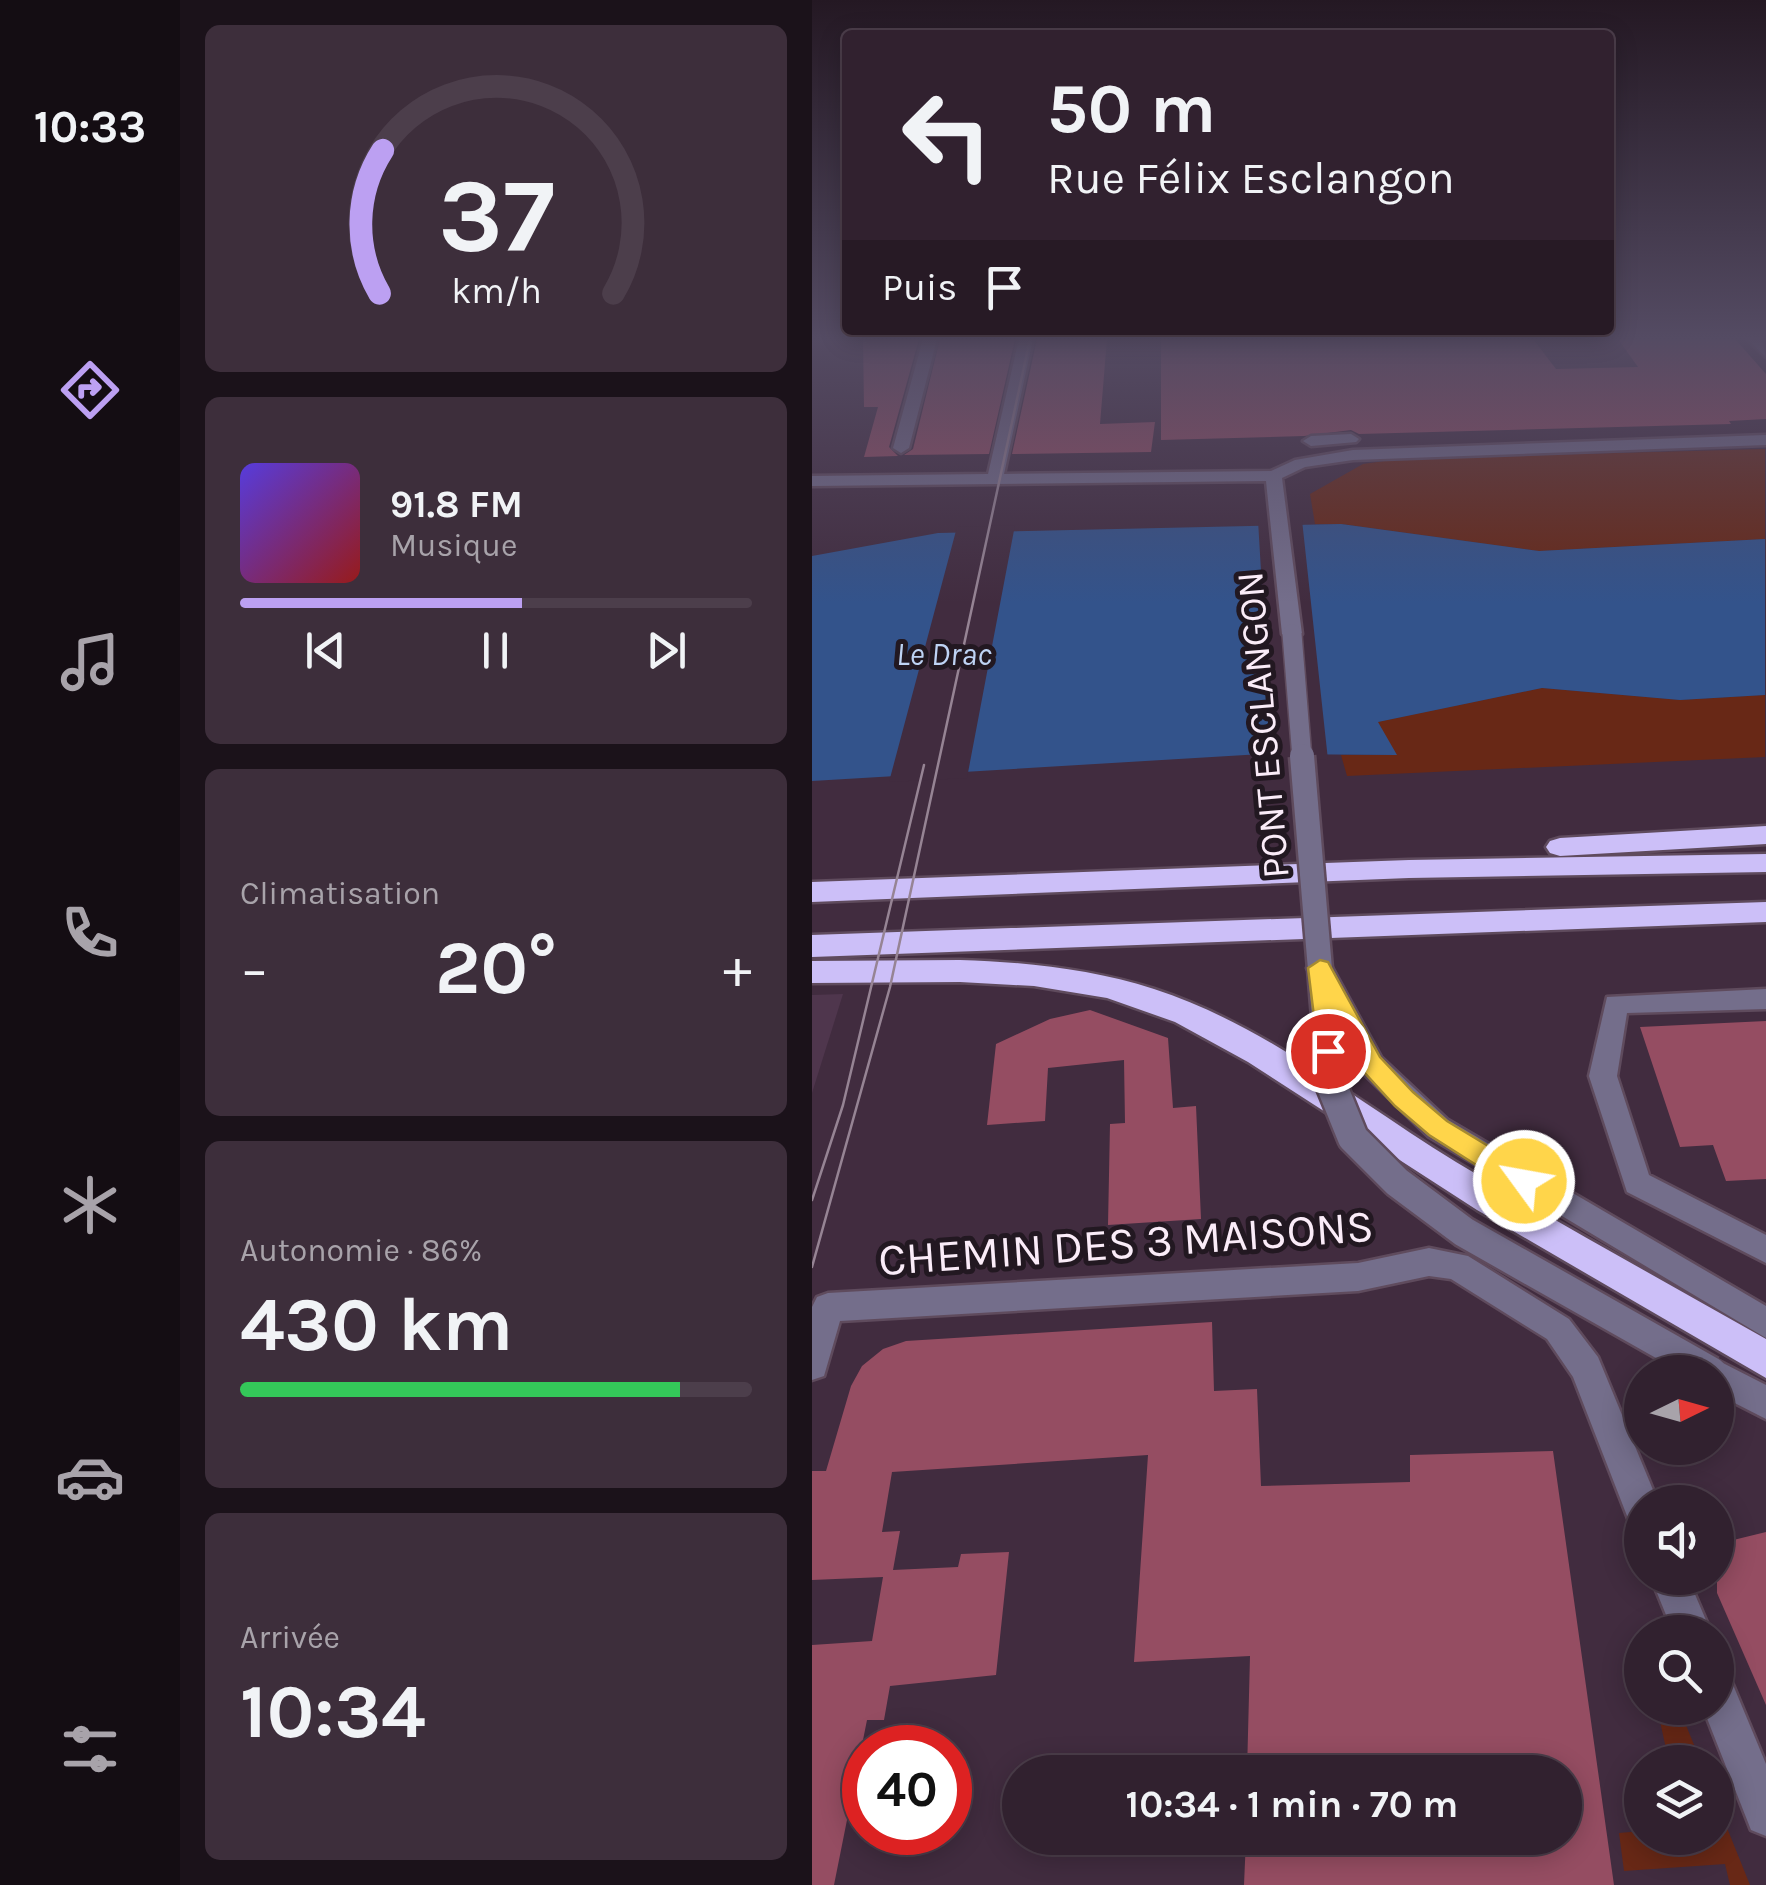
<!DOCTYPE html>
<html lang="fr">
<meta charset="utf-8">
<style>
:root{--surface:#31212f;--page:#3d2e3b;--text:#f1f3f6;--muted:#a8a3aa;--line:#4c3e4b;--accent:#bca0f2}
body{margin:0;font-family:Karla,sans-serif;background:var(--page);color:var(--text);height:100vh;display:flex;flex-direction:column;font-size:38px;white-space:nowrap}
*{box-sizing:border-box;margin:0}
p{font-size:32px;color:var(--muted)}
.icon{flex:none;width:55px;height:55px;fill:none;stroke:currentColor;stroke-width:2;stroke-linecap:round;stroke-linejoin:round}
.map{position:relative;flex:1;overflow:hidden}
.side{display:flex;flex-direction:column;gap:25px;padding:25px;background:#1b121a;width:632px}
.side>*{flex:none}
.guide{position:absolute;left:30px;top:30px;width:772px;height:305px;border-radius:10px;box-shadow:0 5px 25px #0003,0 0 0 2px var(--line);background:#31212f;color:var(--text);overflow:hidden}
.needle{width:65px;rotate:85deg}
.buttons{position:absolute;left:812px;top:1355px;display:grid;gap:20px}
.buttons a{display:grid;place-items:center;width:110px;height:110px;border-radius:50%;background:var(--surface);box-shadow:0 5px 25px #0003,0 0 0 2px var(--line);font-size:50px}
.speed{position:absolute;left:30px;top:1725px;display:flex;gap:20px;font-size:50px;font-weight:700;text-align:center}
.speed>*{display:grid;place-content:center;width:130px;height:130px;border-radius:50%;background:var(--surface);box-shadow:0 5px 25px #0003,0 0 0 2px var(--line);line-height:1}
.speed .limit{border:15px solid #d22;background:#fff;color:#111}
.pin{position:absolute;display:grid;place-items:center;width:85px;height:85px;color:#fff;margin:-42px;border:5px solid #fff;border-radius:50%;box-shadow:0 2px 10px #0007}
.me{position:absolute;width:110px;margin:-55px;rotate:302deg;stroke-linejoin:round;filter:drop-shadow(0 0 8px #0008)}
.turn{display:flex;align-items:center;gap:35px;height:210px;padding:0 40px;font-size:45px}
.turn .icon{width:130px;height:130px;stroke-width:2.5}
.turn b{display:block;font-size:70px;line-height:85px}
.then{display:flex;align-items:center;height:95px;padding:0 40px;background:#0003;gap:20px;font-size:38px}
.big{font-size:75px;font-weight:700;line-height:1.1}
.side .widget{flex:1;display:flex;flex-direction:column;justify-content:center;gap:15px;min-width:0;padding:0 35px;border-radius:15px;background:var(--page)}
.side .dial{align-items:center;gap:0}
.dial svg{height:260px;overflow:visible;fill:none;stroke:var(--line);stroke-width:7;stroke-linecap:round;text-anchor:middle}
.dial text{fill:var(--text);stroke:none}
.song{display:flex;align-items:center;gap:30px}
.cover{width:120px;height:120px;border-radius:15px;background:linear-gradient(135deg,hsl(250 70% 55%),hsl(0 70% 35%))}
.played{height:10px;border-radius:5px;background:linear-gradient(90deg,var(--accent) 55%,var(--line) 55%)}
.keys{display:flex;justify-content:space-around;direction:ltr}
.heat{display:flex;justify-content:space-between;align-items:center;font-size:55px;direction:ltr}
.charge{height:15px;border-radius:8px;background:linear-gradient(90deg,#34c759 86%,var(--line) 0)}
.trip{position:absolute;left:190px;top:1755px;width:580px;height:100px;border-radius:50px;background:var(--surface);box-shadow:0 5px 25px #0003,0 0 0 2px var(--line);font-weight:700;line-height:100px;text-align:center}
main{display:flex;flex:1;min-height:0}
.tab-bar{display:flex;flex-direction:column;width:180px;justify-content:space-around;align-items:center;background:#140d13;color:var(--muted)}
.tab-bar .icon{width:70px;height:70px}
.tab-bar .selected{color:var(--accent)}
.tab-bar b{font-size:45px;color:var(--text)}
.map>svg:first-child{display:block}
.built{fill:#4f364d}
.green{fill:#682816}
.water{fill:#33538b}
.pier{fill:#412c3f}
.building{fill:#954d62}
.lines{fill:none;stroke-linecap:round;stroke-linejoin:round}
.minor-casing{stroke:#5f4b5d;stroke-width:5}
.highway-casing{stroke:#5f4b5d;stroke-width:5}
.minor{fill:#746e8b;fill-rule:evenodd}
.highway{fill:#ccbff8;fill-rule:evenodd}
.tram{stroke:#968494;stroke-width:2.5}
.minor-bridge-far2-casing{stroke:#5f4b5d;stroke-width:22;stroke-linecap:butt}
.minor-bridge-far1-casing{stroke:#5f4b5d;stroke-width:29;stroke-linecap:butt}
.minor-bridge-casing{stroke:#5f4b5d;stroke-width:35;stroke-linecap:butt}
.minor-bridge-far2{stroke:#746e8b;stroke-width:19}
.minor-bridge-far1{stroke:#746e8b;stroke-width:24}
.minor-bridge{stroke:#746e8b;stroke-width:30}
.route{fill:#ffd54a;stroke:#a68a30;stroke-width:2.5}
.labels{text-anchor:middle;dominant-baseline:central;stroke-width:10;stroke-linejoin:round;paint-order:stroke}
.far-water-label{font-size:32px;font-style:italic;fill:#bed3f4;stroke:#221821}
.street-label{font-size:38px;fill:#faecf8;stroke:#221821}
.near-street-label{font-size:45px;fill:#faecf8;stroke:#221821}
</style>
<main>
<nav class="tab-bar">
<b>10:33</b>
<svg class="icon selected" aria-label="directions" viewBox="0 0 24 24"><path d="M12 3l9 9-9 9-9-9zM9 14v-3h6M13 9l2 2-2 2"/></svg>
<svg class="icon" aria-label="music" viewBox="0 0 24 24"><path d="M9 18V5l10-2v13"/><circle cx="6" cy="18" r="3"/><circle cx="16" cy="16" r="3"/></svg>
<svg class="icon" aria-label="phone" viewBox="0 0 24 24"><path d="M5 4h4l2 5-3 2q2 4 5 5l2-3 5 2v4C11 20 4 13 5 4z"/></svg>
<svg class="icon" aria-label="climate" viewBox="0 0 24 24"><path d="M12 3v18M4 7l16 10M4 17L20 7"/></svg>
<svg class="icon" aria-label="car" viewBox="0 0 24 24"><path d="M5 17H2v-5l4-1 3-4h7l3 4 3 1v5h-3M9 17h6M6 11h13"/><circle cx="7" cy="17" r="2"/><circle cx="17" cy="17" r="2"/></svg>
<svg class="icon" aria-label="filters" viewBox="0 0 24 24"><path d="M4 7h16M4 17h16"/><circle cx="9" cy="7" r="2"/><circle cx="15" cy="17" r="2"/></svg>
</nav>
<section class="side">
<div class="widget dial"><svg viewBox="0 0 100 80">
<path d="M14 69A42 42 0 1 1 86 69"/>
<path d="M14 69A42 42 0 0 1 15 25" stroke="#bca0f2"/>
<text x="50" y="56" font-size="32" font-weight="700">37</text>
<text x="50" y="72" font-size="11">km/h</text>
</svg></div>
<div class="widget">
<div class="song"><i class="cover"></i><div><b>91.8 FM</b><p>Musique</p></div></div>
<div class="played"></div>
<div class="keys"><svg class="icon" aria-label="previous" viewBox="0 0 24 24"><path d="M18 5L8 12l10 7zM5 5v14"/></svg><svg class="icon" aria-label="pause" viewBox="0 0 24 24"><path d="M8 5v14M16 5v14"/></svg><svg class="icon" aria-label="next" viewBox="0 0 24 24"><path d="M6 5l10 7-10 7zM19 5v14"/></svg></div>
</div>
<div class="widget"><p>Climatisation</p>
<div class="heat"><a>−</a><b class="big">20°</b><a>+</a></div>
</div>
<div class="widget"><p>Autonomie · 86%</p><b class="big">430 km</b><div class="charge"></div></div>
<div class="widget"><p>Arrivée</p><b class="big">10:34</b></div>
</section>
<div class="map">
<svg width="954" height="1885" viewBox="0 0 954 1885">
<rect width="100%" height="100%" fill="#412c3f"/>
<path class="built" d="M31 994 0 1093V995Z"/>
<path class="green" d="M953 449V539L727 551 530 524H503L498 494 551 464 587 459Z
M730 688 868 700 953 695V757L535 776 529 755H584L565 722Z
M845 1708H867L889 1762H857Z
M905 1803 938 1885H918L913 1864 812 1871 807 1833 830 1831V1838H905Z"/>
<path class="water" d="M529 524 727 551 953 539V695L868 700 730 688 566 722 585 755 450 754 0 781V556L126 533Z"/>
<path class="pier" d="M446 520H490L516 760 460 759Z
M203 525 155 778 77 782 145 527Z"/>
<path class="building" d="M51 339H107L77 447 86 456 52 457 66 407H52Z
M128 339H203L177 454 92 455 101 449Z
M225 339H295L288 424 343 422 339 452 200 454Z
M349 339H721L744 369 826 367 806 339H923L954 374V419L917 421 919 424 547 434 539 430 492 436 349 440Z
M278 1010 356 1038 361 1108 384 1106 389 1219 296 1225 298 1124 313 1123 312 1060 236 1068 233 1121 175 1125 184 1044 238 1019Z
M954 1021V1179L914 1181 901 1145 868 1147 828 1027Z
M400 1322 402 1391 445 1389 449 1486 598 1482V1455L741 1451 802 1885H432L434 1838H752V1772H435L438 1656 322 1662 336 1455 80 1472 70 1532 88 1531 81 1570 146 1567 149 1554 197 1552 184 1675 78 1686 72 1720H55L22 1885H0V1645L60 1641 71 1577 0 1580V1471H14L39 1386 50 1366 71 1349 94 1341Z
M954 1532V1705L905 1593V1544Z"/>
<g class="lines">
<g class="minor-casing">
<path id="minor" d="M111 339H125L97 448 89 453 81 448Z
M207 339H221L192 474 459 471 483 460 541 450 954 435V445L541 460 493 467 470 478 490 634 480 640 470 634 454 481 0 486V476L176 474Z
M935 339H950L954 357Z
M539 434 547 439 544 442 499 446 491 441 499 436Z
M508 959 517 962 569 1057 636 1120 954 1306V1338L616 1136 549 1071 495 968 499 962Z
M954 989V1009L815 1013 805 1076 837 1175 954 1235V1263L815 1192 777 1076 795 997Z
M617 1248 656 1256 757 1319 786 1357 846 1502H830V1526L817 1521 761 1377 735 1339 639 1279 617 1276 546 1291 28 1321 12 1376 0 1380V1307L5 1297 16 1293 546 1263Z
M905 1360 954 1385V1419L905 1394V1372H890L893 1365Z
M839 1578H876L899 1632H861Z
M905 1674 919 1680 954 1764V1836L939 1830 891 1708H905Z"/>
</g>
<g class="highway-casing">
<path id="highway" d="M954 826V844L748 856 738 853 734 847 738 841 748 838Z
M954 854V872L597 878 0 902V882L597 860Z
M954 902V922L0 957V935Z
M148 960C214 962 279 969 342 989 453 1025 546 1102 644 1162 746 1223 850 1280 954 1339V1378L665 1210 436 1062 363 1022 295 998 222 986 148 982 0 983V961Z"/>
</g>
<use href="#minor" class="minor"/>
<use href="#highway" class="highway"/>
<path class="tram" d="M0 1200 31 1105 112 765
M0 1267 78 987 218 339"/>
<g class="minor-bridge-far2-casing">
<path id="minor-bridge-far2" d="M480 634 490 758"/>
</g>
<g class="minor-bridge-far1-casing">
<path id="minor-bridge-far1" d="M490 756 515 1052"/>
</g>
<g class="minor-bridge-casing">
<path id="minor-bridge" d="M515 1049 517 1079 541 1138 585 1182 652 1232 899 1372"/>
</g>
<use href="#minor-bridge-far2" class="minor-bridge-far2"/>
<use href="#minor-bridge-far1" class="minor-bridge-far1"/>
<use href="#minor-bridge" class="minor-bridge"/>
</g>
<linearGradient id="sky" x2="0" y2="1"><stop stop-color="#241823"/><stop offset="0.56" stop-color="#544b63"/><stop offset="1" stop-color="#544b63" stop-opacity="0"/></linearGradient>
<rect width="954" height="603" fill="url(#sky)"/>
<path class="route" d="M508 960 516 962 568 1057 601 1092 635 1121 721 1173 725 1181 721 1189 712 1192 702 1189 617 1135 583 1106 551 1071 525 1022 528 1051 524 1057H507L496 968Z"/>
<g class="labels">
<g class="far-water-label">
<text x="132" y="654">Le Drac</text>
</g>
<g class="street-label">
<text transform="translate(451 725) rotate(-95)">PONT ESCLANGON</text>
</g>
<g class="near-street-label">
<text transform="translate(314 1243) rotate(-4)">CHEMIN DES 3 MAISONS</text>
</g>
</g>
</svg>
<div class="buttons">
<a><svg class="needle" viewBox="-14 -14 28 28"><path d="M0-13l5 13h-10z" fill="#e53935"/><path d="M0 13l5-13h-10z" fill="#a8a3aa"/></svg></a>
<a><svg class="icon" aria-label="sound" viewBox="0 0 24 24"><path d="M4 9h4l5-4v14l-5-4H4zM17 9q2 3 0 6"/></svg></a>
<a><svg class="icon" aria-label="search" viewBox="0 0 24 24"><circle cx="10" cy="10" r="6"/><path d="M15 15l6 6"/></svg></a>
<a><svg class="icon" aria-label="layers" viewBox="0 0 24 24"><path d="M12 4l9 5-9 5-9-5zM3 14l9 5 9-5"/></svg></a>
</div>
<div class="speed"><div class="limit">40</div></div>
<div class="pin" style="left:516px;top:1051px;background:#d93025"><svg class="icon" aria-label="arrive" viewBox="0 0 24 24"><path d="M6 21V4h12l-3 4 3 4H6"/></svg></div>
<svg class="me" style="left:712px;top:1181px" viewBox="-20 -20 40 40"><circle r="17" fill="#ffd54a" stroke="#fff" stroke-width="3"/><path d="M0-11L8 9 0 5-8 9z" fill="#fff"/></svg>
<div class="trip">10:34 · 1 min · 70 m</div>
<div class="guide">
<div class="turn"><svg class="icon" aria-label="left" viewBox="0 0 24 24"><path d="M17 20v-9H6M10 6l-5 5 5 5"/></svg><div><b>50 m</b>Rue Félix Esclangon</div></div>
<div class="then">Puis<svg class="icon" aria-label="arrive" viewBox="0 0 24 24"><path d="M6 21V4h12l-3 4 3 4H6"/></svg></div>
</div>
</div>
</main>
